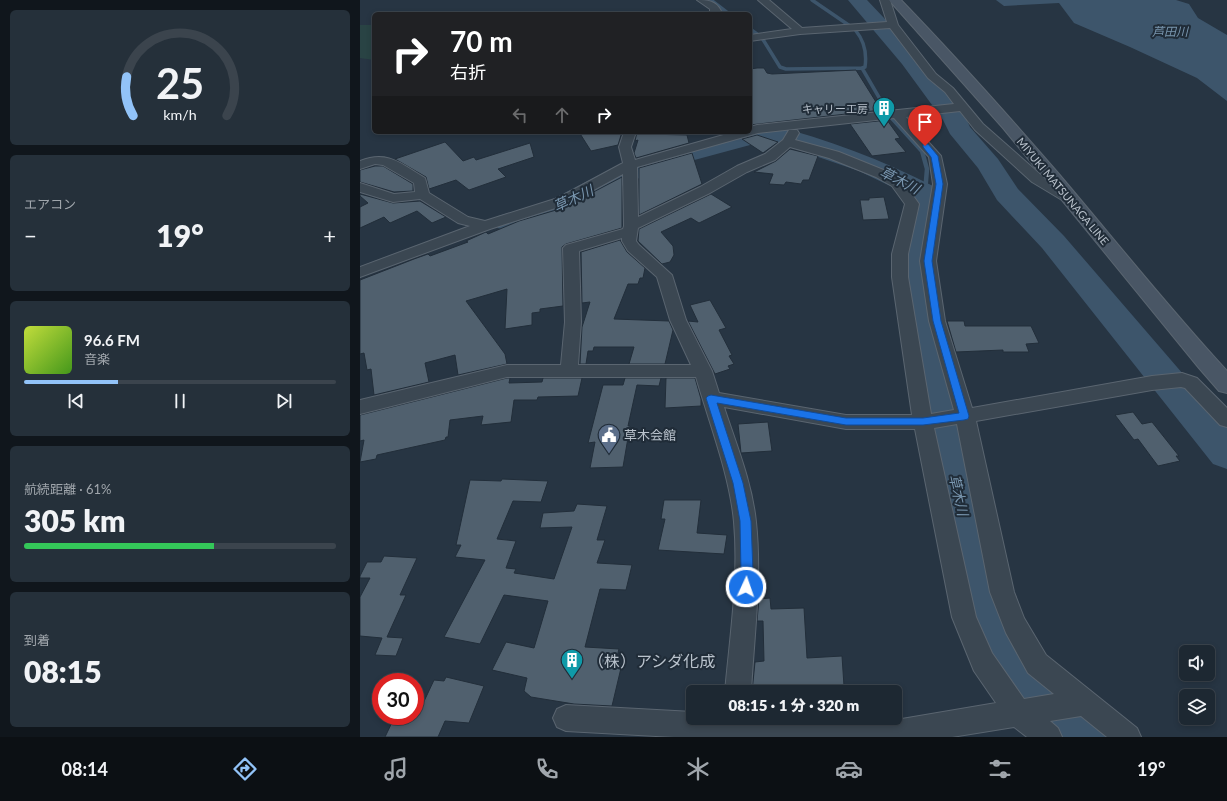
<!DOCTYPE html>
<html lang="ja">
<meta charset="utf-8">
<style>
:root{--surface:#1d2832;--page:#25303a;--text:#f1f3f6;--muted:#a0a6ac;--line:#3b444d;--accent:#92c3f8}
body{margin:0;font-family:Lato,"Noto Sans JP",sans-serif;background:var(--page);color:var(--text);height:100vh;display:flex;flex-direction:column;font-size:15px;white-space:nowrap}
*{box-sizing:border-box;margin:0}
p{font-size:13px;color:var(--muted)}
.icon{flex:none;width:22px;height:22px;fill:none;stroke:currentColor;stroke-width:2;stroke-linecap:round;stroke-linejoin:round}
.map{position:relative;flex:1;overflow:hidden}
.details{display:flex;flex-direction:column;gap:10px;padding:10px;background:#10161c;width:360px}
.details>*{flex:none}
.top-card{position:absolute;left:12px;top:12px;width:380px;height:122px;border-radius:6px;box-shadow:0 2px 6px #0003,0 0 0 1px var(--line);background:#202124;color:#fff;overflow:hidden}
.tools{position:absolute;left:819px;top:645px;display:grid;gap:8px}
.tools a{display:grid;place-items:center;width:36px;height:36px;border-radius:6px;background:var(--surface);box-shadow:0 2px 6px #0003,0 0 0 1px var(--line);font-size:20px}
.speed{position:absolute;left:12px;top:673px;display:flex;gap:8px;font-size:20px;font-weight:700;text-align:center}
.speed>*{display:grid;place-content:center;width:52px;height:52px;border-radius:50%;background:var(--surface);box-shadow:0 2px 6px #0003,0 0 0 1px var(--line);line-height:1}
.speed .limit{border:6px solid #d22;background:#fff;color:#111}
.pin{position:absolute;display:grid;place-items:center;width:34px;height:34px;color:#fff;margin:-41px -17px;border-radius:50% 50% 50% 0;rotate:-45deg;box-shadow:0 0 4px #0007}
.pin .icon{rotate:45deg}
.me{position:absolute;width:44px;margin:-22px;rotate:3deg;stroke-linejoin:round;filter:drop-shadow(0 0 3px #0008)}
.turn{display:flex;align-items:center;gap:14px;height:84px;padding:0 12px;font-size:18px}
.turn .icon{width:52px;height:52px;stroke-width:2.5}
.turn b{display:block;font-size:28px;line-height:34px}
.lanes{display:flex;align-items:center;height:38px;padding:0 12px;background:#0003;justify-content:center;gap:20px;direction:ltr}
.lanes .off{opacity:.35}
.big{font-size:30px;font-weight:800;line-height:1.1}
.details .tile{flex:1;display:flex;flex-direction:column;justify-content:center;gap:6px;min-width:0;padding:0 14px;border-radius:6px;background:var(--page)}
.details .dial{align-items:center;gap:0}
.dial svg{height:104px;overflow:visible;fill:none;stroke:var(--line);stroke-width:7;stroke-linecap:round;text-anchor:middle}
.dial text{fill:var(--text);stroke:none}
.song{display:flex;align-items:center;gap:12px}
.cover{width:48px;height:48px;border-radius:6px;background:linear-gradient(135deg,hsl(70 70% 55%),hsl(100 70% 35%))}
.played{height:4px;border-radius:2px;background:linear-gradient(90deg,var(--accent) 30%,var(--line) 30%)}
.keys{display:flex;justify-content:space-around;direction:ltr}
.heat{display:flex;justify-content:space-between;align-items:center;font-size:22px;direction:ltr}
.charge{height:6px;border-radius:3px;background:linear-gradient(90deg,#34c759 61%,var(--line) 0)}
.trip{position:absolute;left:326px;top:685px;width:216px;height:40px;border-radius:6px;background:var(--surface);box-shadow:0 2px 6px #0003,0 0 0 1px var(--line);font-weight:800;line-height:40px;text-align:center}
.menu{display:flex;height:64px;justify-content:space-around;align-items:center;background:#0c1014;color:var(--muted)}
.menu .icon{width:28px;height:28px}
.menu .current{color:var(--accent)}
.menu b{font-size:18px;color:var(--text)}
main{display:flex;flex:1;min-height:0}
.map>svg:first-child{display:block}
.green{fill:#294344}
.water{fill:#3d556b}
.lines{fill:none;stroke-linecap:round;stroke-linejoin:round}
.stream-far1{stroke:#3d556b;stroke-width:3.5}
.stream{stroke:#3d556b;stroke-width:4.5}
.river{fill:#3d556b;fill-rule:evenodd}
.building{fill:#50606e;stroke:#222e3a}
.street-casing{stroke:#5a6570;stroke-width:2}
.secondary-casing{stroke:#5a6570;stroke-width:2}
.street{fill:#3b4752;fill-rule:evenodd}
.secondary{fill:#495665;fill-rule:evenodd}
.route{fill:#1a73e8;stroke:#114b97}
.labels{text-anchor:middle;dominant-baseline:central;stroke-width:4;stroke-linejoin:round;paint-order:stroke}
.far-poi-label{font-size:11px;fill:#b9c2cc;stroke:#202c38;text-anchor:end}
.far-street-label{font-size:11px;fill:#b9c2cc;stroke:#202c38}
.far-water-label{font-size:12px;font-style:italic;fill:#7996af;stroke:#202c38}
.poi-label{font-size:13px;fill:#b9c2cc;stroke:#202c38;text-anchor:start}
.water-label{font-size:14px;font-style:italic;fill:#7996af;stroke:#202c38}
.near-poi-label{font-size:16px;fill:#b9c2cc;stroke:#202c38;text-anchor:start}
</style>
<main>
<section class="details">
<div class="tile dial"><svg viewBox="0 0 100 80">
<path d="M14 69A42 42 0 1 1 86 69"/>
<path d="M14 69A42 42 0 0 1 9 39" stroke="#92c3f8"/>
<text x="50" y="56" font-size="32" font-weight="700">25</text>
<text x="50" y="72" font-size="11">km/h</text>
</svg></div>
<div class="tile"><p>エアコン</p>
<div class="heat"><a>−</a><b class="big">19°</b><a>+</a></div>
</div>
<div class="tile">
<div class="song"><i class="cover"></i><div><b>96.6 FM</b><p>音楽</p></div></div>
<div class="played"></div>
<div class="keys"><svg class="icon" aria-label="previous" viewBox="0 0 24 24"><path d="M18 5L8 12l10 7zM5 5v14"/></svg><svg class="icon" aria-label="pause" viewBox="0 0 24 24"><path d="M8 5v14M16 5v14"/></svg><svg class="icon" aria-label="next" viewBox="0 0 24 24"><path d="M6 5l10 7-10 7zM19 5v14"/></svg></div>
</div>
<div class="tile"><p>航続距離 · 61%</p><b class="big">305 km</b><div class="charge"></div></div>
<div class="tile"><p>到着</p><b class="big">08:15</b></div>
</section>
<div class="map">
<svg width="867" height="737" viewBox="0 0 867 737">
<rect width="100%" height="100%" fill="#273543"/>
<path class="green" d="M0 25H14V60L0 58Z"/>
<path class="water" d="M636 0H816L829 4 838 18 867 35V101L837 78 770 47 714 23 699 3 644 6Z"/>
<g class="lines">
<path class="stream-far1" d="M351 0 369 14
M452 0 490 26
M390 29 397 34
M496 31C505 42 507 53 505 67L502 68 528 113 533 119
M402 38 420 67 426 69 502 68"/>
<path class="stream" d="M532 118 562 151 567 169 565 193"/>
<path class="river" d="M488 0H507L558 54 604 114 610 127 638 159 658 189 704 236 867 425V469L853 464 682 248 637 200 618 168 590 134 583 120 542 64Z
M411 125C467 139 523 160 575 187L579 193 569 266 576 321 644 586 661 625 687 664 754 718 762 737H694L651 700 626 658 598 586 542 321 537 266 551 196 499 171 409 140 301 169 265 184 207 214 148 231 138 228 133 222 138 216 187 202 245 172 283 157 377 132H390V128Z"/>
</g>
<path class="building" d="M397 68H404L407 73 412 74 496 70 521 110 390 125V69Z
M527 120 540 138 535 139 546 152 512 156 490 124Z
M219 132H262L258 145 231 151Z
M277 132H285V134L327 135 329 143 276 158 274 153 278 140 275 141Z
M397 135 418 142 403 153 382 139Z
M85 142 103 161 114 157 116 160 170 143 174 157 138 169 146 177 109 190 96 180 69 189 66 177 35 159Z
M430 149 458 156 449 180H443L441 184 426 182 424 185 409 184 413 174 394 172 416 161Z
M332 153 342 184 279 215V168Z
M15 166H23L53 184V191L34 192 0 182V170Z
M262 177V228L206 244 202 247 203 306 180 309V312L172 313V325L145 329 147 289 106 301 145 354 147 364 98 375 95 355 65 363 69 382 14 395 11 369 7 370 4 353 0 354V280L54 259 68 254 70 256 108 242 106 241 126 232 128 234 159 221 203 208Z
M0 194 33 203 60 201 86 217 72 223 57 211 30 223 24 217 0 228V207L8 203 0 196Z
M351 194 372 207 339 223 331 218 301 232 313 246 314 255 310 262 302 264 278 241 279 229Z
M524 197 529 219 503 220 500 200H509V198Z
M260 240 267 252 285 268 283 278H280L278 284H268L254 319 309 321 313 330 305 364H269L274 347H234L233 351H228L226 364H220L222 327 230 302 222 303 221 252Z
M350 300 366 328 359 330 372 355 369 356 374 364 368 366 370 369 355 374 328 321 338 322 330 305Z
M587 321H604L605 326H671L679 343 666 344 669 352H643V350L596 352Z
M147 378H150L149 383 182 382 183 378H222L218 396 178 397 177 400H154L151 422 121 425 123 416 90 420 88 437H86L85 440 17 455 16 459 0 462 4 440 0 441V415Z
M265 378H301L299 386 277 385 268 426H270L263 467 230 468 235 442 228 443 243 385H263Z
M306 378H335L341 399V406L305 408Z
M773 412 782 424 792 422 819 456H816L820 461 798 466 778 439 774 440 755 415Z
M408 422 412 451 381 453 378 424Z
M142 479 188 481 181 502 153 501 137 539 156 541 146 568 156 569 154 573 194 579 212 527 180 528 183 513 214 511 217 504 247 506 237 540H245L237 563 272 565 266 590 240 589 225 647 259 649 254 667 261 668 252 706 214 704 171 697 164 691 167 678 132 670 146 642 174 648 188 601 144 595 120 644 84 637 125 560 95 557 101 545H96L110 480 141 481Z
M304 500H341L337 533 367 535 364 554 298 550 305 519H301Z
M24 556 57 558 40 595H46L27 637 43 638 36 656 15 655 22 638 0 636V597L10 578H0V576L7 562H21Z
M410 598 411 609 444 608 447 658 482 656 484 686H478L479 692H392L395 662 404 661 403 621H397L399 599Z
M86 677 124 686 109 723 85 721 78 737H25L35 716H55V712H59L74 680 84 681Z"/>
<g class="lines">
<g class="street-casing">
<path id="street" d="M337 0C348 0 356 1 361 11L360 14H350V9Z
M398 0H409L442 28 527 22 520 0H530L538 25 576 74 593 88 623 124 682 176 717 197 719 200 717 203 712 204 707 203 672 182 615 130 600 111 546 117 581 156 587 184 576 261 585 321 612 408 792 376 822 373 837 378 867 408V427L860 425 825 388 821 387 792 390 616 421 654 592 664 618 686 655 777 728 781 737H747L721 716 690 721 698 728 702 737H667L654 727 592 737H314L206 731 197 727 193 718 197 709 206 705 333 712V718H455L524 722 636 703 614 671 592 617 555 429H486L364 407C376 444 392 482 396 522 402 578 394 636 391 692H365C370 636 379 578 374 522 370 476 349 422 336 377H147L0 414V400L147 365H201L205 322 203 248 206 245 263 229 264 226 263 174 208 204 130 229 0 277V267L110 226 98 223 60 199 33 202 0 192V183L34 194 55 192 54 183 23 165 15 164 0 169V161C28 150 41 164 65 178L69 193 108 217 125 221 198 198 263 163 259 147 264 132H276L271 147 275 160 374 132H390V127L397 125 594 104 585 92 568 78 530 28 440 34 390 41V35L432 29ZM534 118 569 157 573 184 560 261 569 321 594 410 571 414 548 277V254L559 204 542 180 526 171 479 152 435 140 439 133 437 130H429L423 140 405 154 377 166 340 187 278 217 277 167 398 133ZM430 147 469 158 516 177 532 186 545 204 532 254V277L552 415H486L359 393 352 371 326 320 312 275 279 245 276 241 278 228 350 193 387 172 415 160ZM262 238V241L268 251 297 277 310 320 331 365H218L221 322 219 251ZM597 424 630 592 646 633 668 673 694 694 664 699 632 653 616 617 574 428Z"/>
</g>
<g class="secondary-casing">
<path id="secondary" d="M529 0H541C595 56 647 114 698 173 754 239 808 307 867 371V393L859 391 839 368 643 128Z"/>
</g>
<use href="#street" class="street"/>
<use href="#secondary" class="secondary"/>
</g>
<path class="route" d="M563 144H568L578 156 583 184 572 261 581 321 609 416 608 419 604 420 563 425H486L357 403 383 483 391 521 393 572 390 591 386 592 382 591 380 587 381 572 380 521 373 483 346 398 348 396 351 395 486 418H563L599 413 573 321 564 261 576 184 571 157 563 147Z"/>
<defs>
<g id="building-pin" transform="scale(1.15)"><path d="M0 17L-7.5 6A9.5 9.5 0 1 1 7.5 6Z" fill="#0f9aa8" stroke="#202c38"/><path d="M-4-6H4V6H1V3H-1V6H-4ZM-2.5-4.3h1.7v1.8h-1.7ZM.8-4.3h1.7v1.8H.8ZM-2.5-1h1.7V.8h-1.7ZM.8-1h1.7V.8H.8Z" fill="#fff"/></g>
<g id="civic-pin" transform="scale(1.15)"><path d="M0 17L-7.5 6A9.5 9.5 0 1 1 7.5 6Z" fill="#5c6f8a" stroke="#202c38"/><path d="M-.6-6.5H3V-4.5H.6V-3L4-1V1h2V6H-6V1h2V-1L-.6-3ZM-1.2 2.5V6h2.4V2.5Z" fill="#fff"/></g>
</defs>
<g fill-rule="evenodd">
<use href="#building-pin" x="524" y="108"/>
<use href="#civic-pin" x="249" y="435"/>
<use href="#building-pin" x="212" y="660"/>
</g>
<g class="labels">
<g class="far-poi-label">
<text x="508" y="108">キャリー工房</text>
</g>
<g class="far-street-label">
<text transform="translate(703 191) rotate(50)">MIYUKI MATSUNAGA LINE</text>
</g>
<g class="far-water-label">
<text x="810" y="31">芦田川</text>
</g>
<g class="poi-label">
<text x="264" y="435">草木会館</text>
</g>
<g class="water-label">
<text transform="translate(540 180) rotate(27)">草木川</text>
<text transform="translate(213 198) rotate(-25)">草木川</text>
<text transform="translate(599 495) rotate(77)">草木川</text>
</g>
<g class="near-poi-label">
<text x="228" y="660">（株）アシダ化成</text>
</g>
</g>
</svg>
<div class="tools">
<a><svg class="icon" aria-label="sound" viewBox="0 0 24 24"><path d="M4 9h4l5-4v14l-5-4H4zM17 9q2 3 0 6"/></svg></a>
<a><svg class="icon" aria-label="layers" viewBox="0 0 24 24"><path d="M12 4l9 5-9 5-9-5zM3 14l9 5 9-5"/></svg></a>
</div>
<div class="speed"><div class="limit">30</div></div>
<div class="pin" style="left:565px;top:146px;background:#d93025"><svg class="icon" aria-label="arrive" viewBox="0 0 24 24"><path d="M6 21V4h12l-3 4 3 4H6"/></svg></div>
<svg class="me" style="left:386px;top:587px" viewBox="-20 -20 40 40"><circle r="17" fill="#1a73e8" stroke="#fff" stroke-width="3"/><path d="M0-11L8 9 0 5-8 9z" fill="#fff"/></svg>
<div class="trip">08:15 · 1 分 · 320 m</div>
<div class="top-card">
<div class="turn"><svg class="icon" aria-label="right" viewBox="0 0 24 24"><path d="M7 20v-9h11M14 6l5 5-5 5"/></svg><div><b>70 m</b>右折</div></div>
<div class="lanes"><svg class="icon off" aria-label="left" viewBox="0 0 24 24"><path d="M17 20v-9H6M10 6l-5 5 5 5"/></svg><svg class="icon off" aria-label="ahead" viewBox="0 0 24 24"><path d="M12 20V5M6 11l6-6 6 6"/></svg><svg class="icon" aria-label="right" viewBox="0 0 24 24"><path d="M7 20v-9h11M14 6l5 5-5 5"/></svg></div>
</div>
</div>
</main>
<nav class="menu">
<b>08:14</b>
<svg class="icon current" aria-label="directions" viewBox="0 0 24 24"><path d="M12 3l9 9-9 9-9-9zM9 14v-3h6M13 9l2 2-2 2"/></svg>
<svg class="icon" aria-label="music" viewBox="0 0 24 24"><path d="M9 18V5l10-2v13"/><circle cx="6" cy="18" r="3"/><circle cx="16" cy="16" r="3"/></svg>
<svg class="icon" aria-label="phone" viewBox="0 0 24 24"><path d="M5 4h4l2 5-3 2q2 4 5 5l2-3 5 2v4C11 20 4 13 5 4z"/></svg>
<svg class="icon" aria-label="climate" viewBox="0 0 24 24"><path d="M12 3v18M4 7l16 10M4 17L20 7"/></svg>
<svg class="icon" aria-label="car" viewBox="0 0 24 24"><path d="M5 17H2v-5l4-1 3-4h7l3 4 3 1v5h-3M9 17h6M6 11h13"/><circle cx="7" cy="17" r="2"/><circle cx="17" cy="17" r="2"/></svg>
<svg class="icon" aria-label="filters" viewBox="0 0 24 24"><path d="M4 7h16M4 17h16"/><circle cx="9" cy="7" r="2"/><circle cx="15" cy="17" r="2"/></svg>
<b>19°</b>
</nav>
